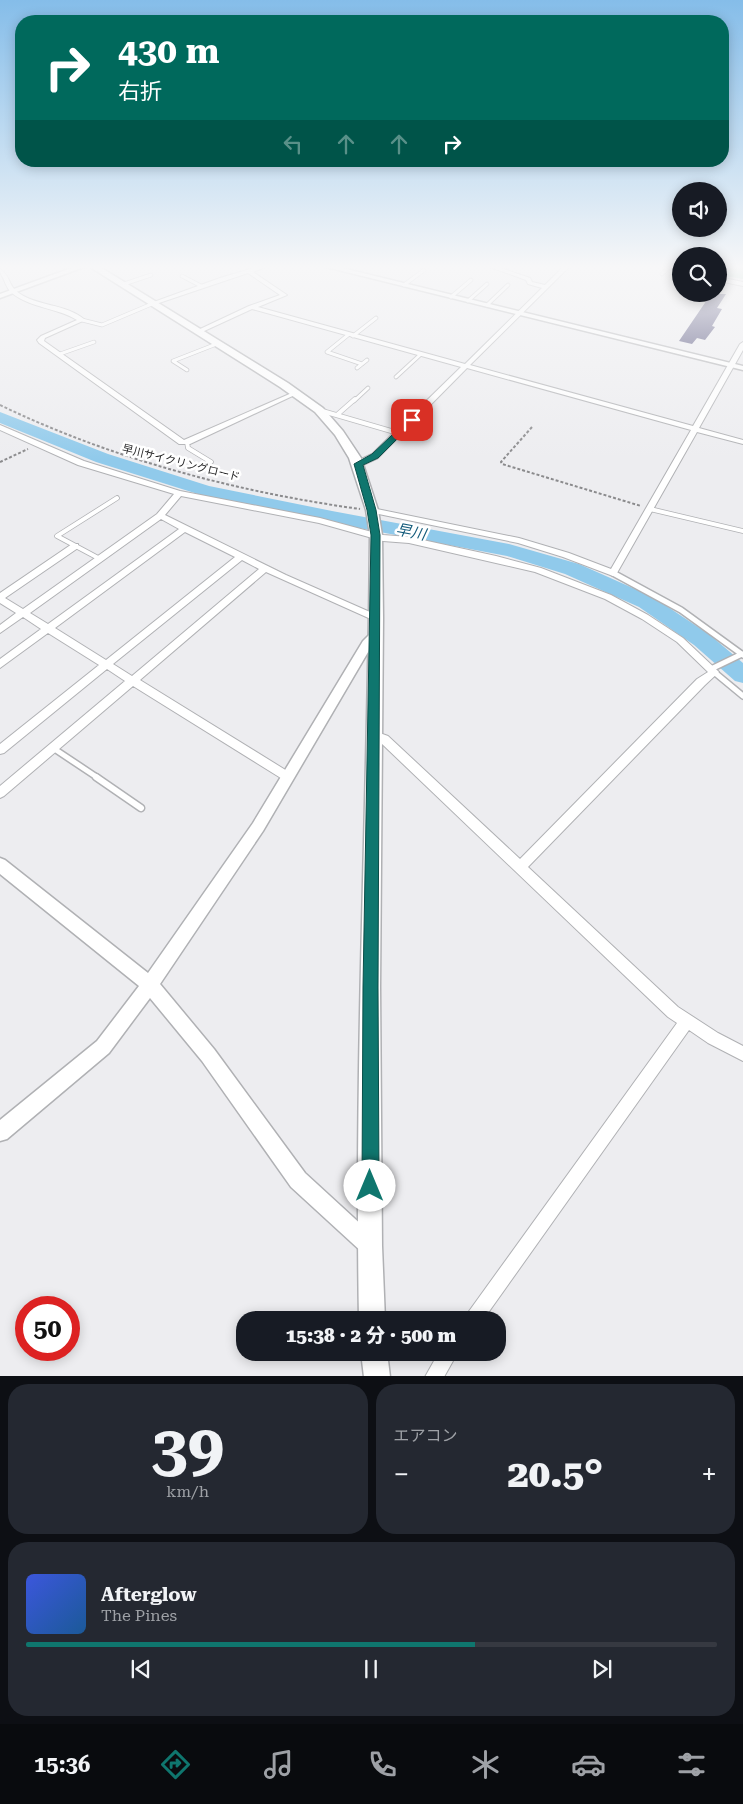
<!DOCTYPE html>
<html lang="ja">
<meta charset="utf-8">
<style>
:root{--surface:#171b24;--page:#242831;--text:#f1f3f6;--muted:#9ea1a6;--line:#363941;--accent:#0f766e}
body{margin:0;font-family:"Roboto Serif","Noto Sans JP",serif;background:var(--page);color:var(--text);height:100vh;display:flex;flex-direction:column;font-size:19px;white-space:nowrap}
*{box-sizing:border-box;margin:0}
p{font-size:16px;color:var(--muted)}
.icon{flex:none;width:28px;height:28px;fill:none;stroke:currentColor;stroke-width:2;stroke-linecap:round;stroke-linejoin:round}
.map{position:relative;height:1376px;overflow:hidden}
.side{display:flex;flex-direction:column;gap:8px;padding:8px;background:#0d0f14;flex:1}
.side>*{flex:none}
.guide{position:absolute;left:15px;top:15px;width:714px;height:152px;border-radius:20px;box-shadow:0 2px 12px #0003;background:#00695c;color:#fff;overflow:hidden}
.buttons{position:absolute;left:672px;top:182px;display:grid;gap:10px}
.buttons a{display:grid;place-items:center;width:55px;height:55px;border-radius:50%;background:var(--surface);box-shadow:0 2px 12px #0003;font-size:25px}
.speed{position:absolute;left:15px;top:1296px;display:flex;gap:10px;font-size:25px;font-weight:700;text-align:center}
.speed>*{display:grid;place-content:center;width:65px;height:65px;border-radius:50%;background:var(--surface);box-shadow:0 2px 12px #0003;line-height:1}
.speed .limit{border:8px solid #d22;background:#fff;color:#111}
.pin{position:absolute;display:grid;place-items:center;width:42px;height:42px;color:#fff;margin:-21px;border-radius:10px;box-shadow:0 2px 8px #0006}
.me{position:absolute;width:55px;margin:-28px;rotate:0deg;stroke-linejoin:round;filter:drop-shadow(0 0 4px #0008)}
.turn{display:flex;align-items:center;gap:18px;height:105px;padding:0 20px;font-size:22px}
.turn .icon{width:65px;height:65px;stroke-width:2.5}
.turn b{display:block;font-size:35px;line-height:42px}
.lanes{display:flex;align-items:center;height:48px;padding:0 20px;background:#0003;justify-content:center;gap:25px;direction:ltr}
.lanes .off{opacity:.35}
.big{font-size:38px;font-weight:800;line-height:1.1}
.side .widget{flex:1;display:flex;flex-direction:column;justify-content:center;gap:8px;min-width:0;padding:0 18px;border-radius:20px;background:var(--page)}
.side .dial{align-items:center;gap:0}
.dial b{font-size:65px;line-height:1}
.song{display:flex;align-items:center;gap:15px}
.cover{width:60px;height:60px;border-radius:8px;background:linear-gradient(135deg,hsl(230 70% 55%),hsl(210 70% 35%))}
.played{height:5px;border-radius:2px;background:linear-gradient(90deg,var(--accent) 65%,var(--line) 65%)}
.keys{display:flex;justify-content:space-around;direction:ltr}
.heat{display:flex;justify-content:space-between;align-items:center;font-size:28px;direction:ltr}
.side .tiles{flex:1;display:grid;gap:8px;grid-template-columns:1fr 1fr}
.widget:last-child{grid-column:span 2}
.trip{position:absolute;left:236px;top:1311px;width:270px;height:50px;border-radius:20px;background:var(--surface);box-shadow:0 2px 12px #0003;font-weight:800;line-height:50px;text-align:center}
.tabs{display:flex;height:80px;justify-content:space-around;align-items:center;background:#090b0e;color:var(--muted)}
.tabs .icon{width:35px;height:35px}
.tabs .selected{color:var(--accent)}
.tabs b{font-size:22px;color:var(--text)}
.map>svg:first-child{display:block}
.green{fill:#a1d2bb}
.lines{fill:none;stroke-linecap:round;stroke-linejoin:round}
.river{fill:#90caeb;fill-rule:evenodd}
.building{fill:#454371}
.service-far3-casing{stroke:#b0b1b4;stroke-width:4.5}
.service-far2-casing{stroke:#b0b1b4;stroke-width:5.5}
.service-far1-casing{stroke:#b0b1b4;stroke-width:8}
.service-casing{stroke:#b0b1b4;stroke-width:9}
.minor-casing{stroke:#b0b1b4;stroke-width:2}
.tertiary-casing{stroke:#b0b1b4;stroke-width:3}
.secondary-casing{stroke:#b0b1b4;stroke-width:3}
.path{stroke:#8b8b8d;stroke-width:2;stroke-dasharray:3 2;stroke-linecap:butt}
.service-far3{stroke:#fff;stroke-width:3}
.service-far2{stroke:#fff;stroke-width:4}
.service-far1{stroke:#fff;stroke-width:5}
.service{stroke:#fff;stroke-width:6}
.minor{fill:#fff;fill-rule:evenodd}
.tertiary{fill:#fff;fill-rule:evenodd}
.secondary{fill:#fff;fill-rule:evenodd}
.route{fill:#0f766e;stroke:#0a4d48}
.labels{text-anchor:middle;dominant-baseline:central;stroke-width:5;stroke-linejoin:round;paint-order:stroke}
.far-street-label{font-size:11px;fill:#252526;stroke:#fff}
.water-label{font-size:15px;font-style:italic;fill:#135b7b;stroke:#fff}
</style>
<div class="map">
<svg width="743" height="1377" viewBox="0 0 743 1377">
<rect width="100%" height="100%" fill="#ededf0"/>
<path class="green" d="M719 267H743V279L719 275Z"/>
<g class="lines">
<path class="river" d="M0 412 108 454 209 486 332 511 509 544 579 564 653 597 710 635 743 663V683L735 681 694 645 639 607 565 574 507 556 332 523 201 495 96 462 0 423Z"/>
</g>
<path class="building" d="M711 294H726L717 308 722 309 712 326 715 327 705 340 697 338 692 344 679 341Z"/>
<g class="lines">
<g class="service-far3-casing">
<path id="service-far3" d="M662 274 669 267
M182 276 201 286
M124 284 151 275
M404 285 424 270
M451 297 471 280
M468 301 487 284
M487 305 508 285
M82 320 102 325 154 303
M348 335 327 352 362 364
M353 336 376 318
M60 354 94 342
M357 368 367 360
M187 370 173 361 219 343
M396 377 421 354
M354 401 368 388"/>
</g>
<g class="service-far2-casing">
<path id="service-far2" d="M319 410 398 433
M338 414 355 399
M187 442 188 448 211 462
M650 509 743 531
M100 559 57 536 117 498"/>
</g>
<g class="service-far1-casing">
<path id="service-far1" d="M613 573 681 610 743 655
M711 669 742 654
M714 672 743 696
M53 748 98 778"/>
</g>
<g class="service-casing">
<path id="service" d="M96 777 141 808"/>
</g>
<g class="minor-casing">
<path id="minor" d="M257 267H266L253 272 287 295 258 307 465 364 542 288 528 284 526 280 490 267H498L530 278 532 282 545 285 563 267H569L470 365 693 426 740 344 743 342V350L699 428 743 440V444L697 432 617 573 613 576 563 557 518 543 369 512V508H372L519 538 569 553 611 569 691 430 467 368 378 458 361 466H355V462L372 454 461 367 252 309 202 332H198V330L249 306 280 295 248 273 156 304 151 303 220 278Z
M664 267 681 268V272L665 268Z
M0 269C9 274 9 285 16 291 36 307 66 303 85 320L45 338 44 341 184 440 294 392 299 393 190 444H179L39 343 37 340 41 336 77 320C58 308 30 308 12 293 8 290 6 285 4 280 2 275 0 274 0 269Z
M719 277 743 282V286L719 281Z
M0 425 84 461 180 491 320 518 383 535 409 537 496 556 541 568 611 595 648 615 683 638 719 672 705 685 528 867 678 1007 718 1033 743 1046V1061L708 1043 689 1030 483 1320H465L467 1314 677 1023 668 1017 380 742 370 738 369 735 370 732 374 731 388 736 520 859 697 679 708 672 677 642 642 619 605 599 535 572 409 543 383 541 319 523 181 496 165 515 286 575 379 616 381 618 376 621 373 620 266 572 140 680 292 774 293 777 292 780 288 782 284 780 133 686 4 796 0 798V786L125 681 107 669 4 753 0 754V744L99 665 48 633 0 668V659L41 629 23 617 0 633V625L16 613 0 603V593L72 544H78V548L5 598 23 609 157 514 174 494 78 465 0 430ZM161 519 179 529 48 624 30 613ZM185 532 235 557 106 660 55 628ZM242 560 259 569 132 676 113 664Z
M439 1352H458L444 1377H425Z"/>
</g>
<g class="tertiary-casing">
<path id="tertiary" d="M74 267H84L0 298V294Z
M326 267H338L743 366V370Z
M376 631 382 635 371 647 263 831 160 984 214 1049 305 1173 377 1239 380 1246 377 1253 370 1256 363 1253 291 1187 202 1061 150 998 109 1053 7 1139 0 1141V1120L97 1041 139 986 0 874V858L5 860 148 973 253 823 363 641 372 632Z"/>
</g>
<g class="secondary-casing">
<path id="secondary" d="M90 267H100L288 383 323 408 343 431 361 458 378 510 382 535 383 618 380 987 382 1246 385 1320H359C354 1058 368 797 370 535L366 510 349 458 335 435 315 412 280 387Z
M361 1352H387L390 1377H364Z"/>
</g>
<path class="path" d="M0 405C112 459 237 492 360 509
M532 427 501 462 502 464 641 506
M0 462 28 449"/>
<use href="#service-far3" class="service-far3"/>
<use href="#service-far2" class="service-far2"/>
<use href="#service-far1" class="service-far1"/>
<use href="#service" class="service"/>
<use href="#minor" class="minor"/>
<use href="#tertiary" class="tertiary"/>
<use href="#secondary" class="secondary"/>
</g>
<linearGradient id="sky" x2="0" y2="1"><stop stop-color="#85bde9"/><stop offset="0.58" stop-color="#f7f7f8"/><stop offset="1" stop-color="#f7f7f8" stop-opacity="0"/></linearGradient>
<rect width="743" height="460" fill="url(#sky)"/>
<path class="route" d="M409 419 416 420 378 458 363 465 376 510 380 535 378 987 379 1186 376 1192 370 1195 364 1192 362 1186 363 987 371 535 367 510 354 464 372 454Z"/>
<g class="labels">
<g class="far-street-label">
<text transform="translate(181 463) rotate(14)">早川サイクリングロード</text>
</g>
<g class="water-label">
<text transform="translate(411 532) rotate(11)">早川</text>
</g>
</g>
</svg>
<div class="buttons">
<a><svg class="icon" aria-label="sound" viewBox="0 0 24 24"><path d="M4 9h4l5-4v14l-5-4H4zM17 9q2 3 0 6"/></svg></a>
<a><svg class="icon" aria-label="search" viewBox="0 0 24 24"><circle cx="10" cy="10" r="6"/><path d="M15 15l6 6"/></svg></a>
</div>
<div class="speed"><div class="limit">50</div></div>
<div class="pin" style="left:412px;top:420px;background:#d93025"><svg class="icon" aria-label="arrive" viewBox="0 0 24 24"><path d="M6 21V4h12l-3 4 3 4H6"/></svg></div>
<svg class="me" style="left:370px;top:1186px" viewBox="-20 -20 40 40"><circle r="19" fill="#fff"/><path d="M0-13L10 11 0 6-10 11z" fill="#0f766e"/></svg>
<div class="trip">15:38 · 2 分 · 500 m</div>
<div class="guide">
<div class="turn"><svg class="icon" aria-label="right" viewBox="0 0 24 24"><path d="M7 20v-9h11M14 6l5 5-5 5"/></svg><div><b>430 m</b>右折</div></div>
<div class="lanes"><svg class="icon off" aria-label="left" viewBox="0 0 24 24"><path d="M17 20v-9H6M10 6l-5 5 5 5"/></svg><svg class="icon off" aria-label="ahead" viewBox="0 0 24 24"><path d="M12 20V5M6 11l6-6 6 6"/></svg><svg class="icon off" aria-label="ahead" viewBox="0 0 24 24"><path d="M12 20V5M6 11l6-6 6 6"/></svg><svg class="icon" aria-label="right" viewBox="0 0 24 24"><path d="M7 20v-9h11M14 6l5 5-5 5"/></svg></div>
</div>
</div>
<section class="side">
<div class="tiles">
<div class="widget dial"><b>39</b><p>km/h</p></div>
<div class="widget"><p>エアコン</p>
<div class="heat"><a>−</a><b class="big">20.5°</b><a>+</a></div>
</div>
<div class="widget">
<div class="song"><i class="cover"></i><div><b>Afterglow</b><p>The Pines</p></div></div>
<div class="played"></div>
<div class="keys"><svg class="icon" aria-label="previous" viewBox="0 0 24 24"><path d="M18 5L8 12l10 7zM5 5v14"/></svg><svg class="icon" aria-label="pause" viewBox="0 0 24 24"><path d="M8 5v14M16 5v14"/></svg><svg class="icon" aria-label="next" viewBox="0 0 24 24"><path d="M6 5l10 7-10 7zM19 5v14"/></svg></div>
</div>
</div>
</section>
<nav class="tabs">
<b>15:36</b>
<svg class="icon selected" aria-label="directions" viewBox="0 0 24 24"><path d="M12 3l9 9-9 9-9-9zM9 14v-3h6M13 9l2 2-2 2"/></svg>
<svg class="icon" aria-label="music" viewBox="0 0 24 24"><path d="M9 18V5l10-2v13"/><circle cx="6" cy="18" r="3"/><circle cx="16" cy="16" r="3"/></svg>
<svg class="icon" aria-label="phone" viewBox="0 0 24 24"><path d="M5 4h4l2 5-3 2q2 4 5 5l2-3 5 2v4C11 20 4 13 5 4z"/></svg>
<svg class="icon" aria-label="climate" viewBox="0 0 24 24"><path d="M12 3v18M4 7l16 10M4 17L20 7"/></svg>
<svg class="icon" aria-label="car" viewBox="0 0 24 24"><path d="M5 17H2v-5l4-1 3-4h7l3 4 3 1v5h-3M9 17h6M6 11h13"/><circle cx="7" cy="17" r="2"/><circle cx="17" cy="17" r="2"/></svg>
<svg class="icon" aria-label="filters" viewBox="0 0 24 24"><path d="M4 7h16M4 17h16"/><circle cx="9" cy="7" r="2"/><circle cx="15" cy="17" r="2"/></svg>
</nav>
